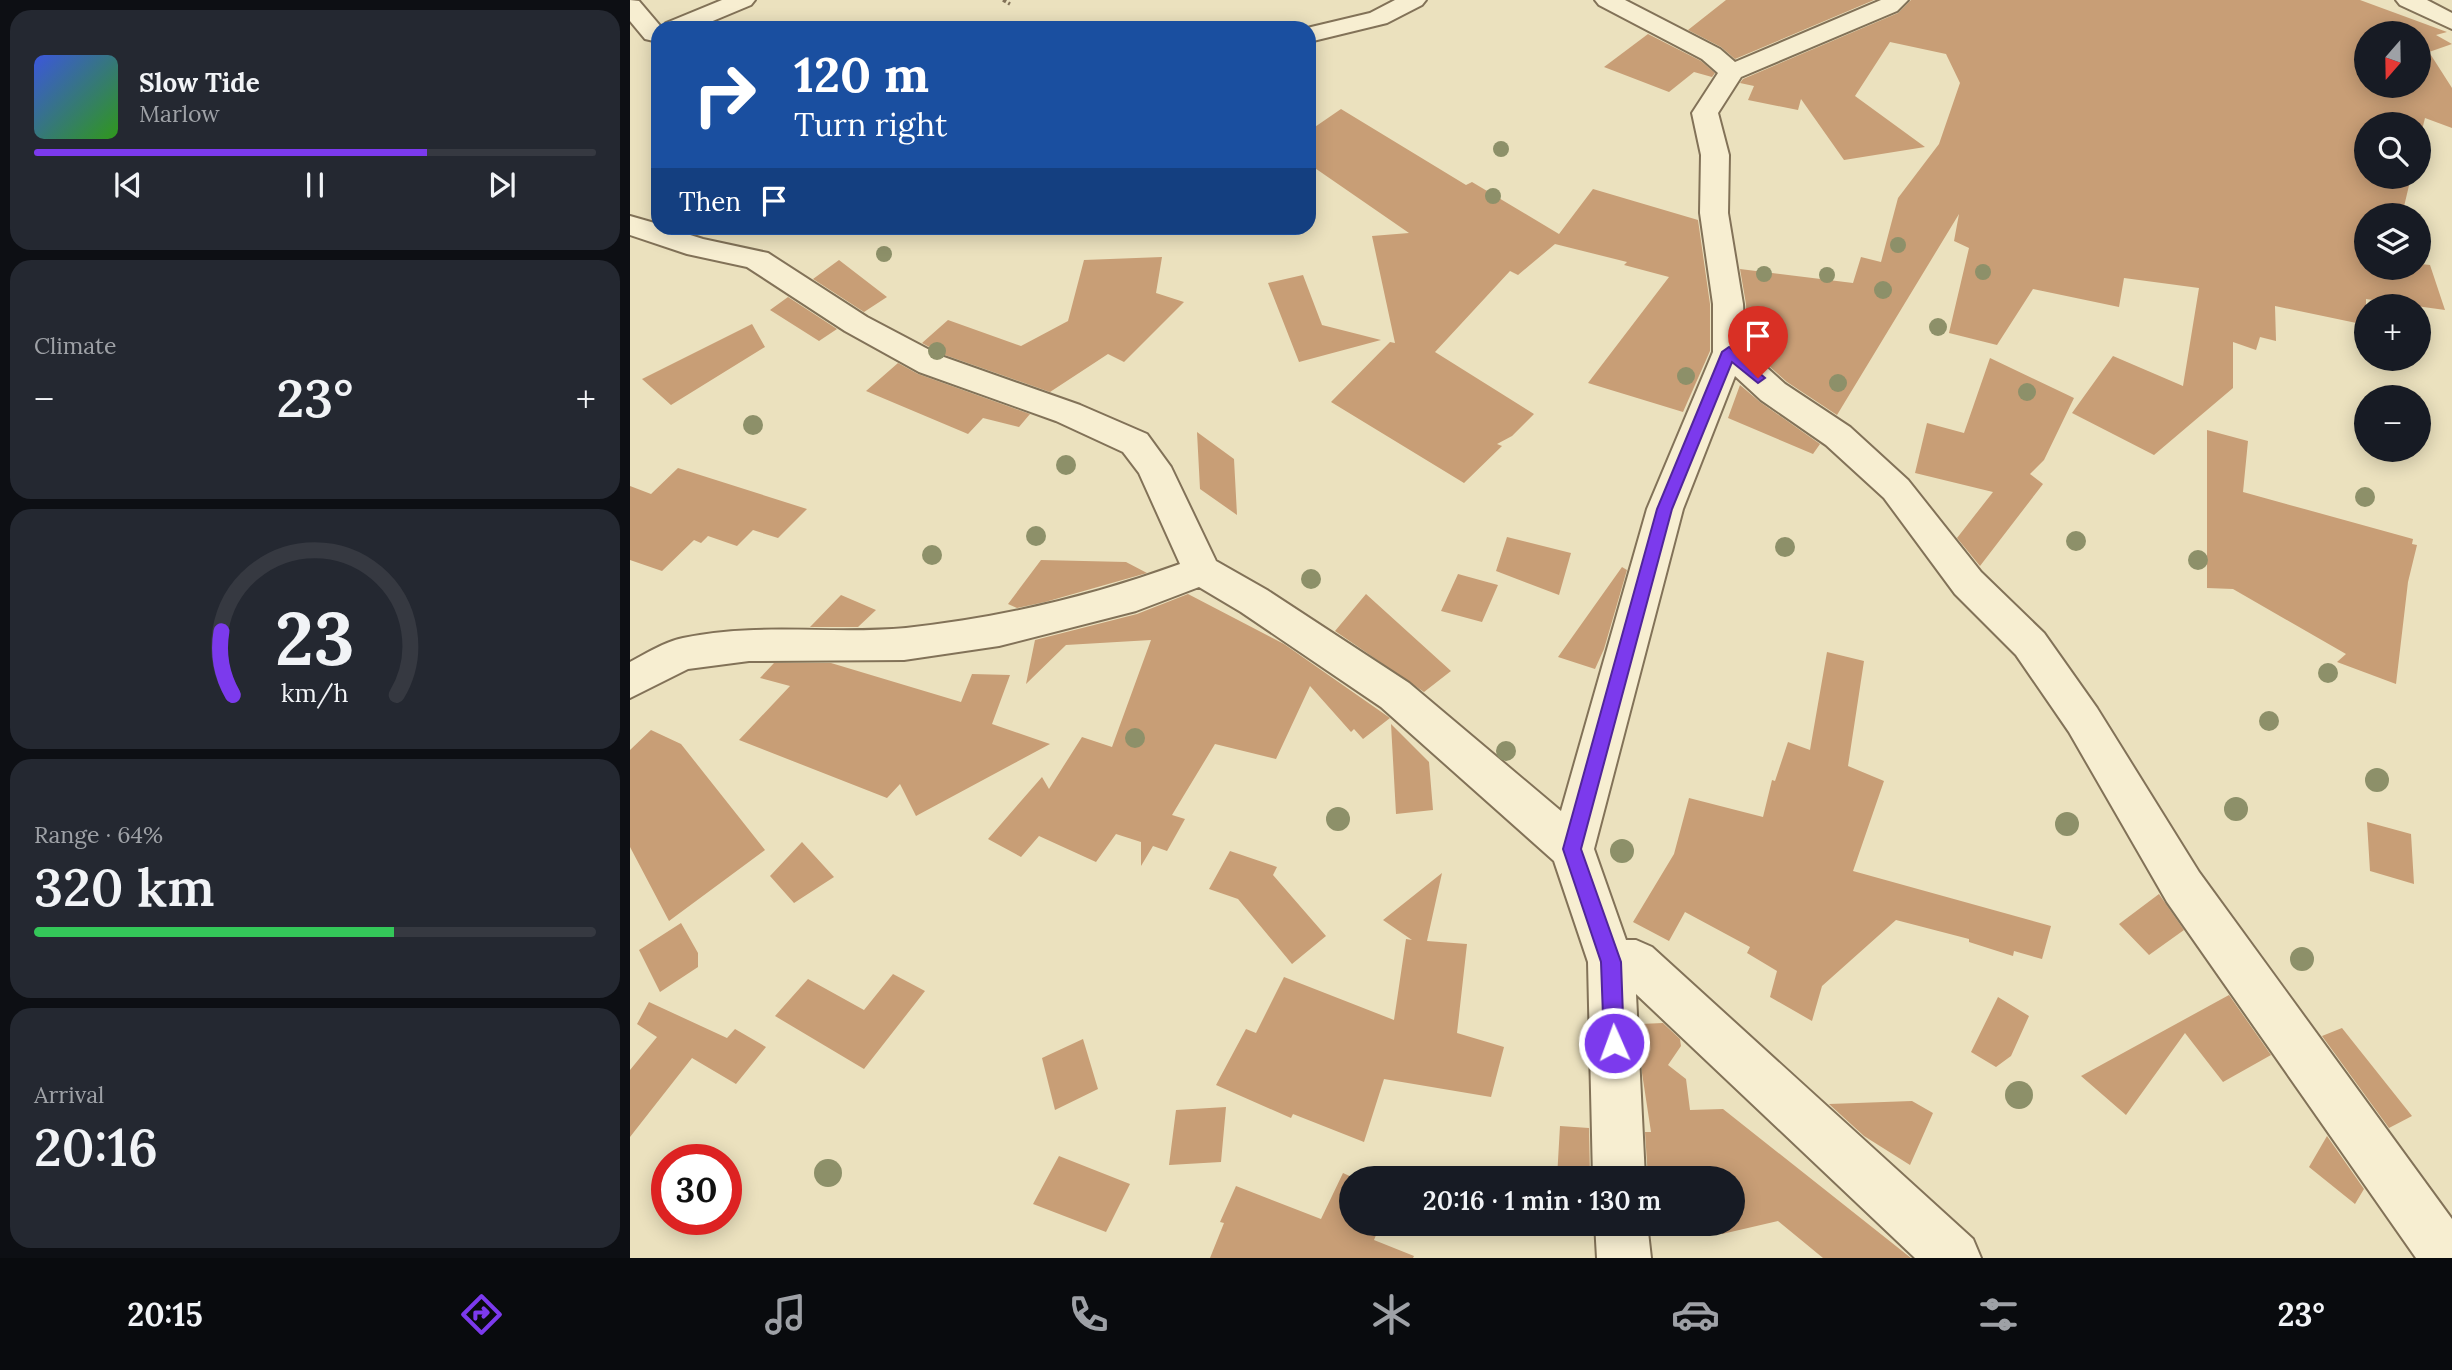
<!DOCTYPE html>
<meta charset="utf-8">
<style>
:root{--surface:#171b24;--page:#242831;--text:#f1f3f6;--muted:#9ea1a6;--line:#363941;--accent:#7c3aed}
body{margin:0;font-family:Lora,serif;background:var(--page);color:var(--text);height:100vh;display:flex;flex-direction:column;font-size:26px;white-space:nowrap}
*{box-sizing:border-box;margin:0}
p{font-size:23px;color:var(--muted)}
.icon{flex:none;width:38px;height:38px;fill:none;stroke:currentColor;stroke-width:2;stroke-linecap:round;stroke-linejoin:round}
.map{position:relative;flex:1;overflow:hidden}
.sheet{display:flex;flex-direction:column;gap:10px;padding:10px;background:#0d0f14;width:630px}
.sheet>*{flex:none}
.hud{position:absolute;left:21px;top:21px;width:665px;height:214px;border-radius:21px;box-shadow:0 4px 18px #0003;background:#1a4fa0;color:#fff;overflow:hidden}
.needle{width:46px;rotate:200deg}
.tools{position:absolute;left:1724px;top:21px;display:grid;gap:14px}
.tools a{display:grid;place-items:center;width:77px;height:77px;border-radius:50%;background:var(--surface);box-shadow:0 4px 18px #0003;font-size:35px}
.speed{position:absolute;left:21px;top:1144px;display:flex;gap:14px;font-size:35px;font-weight:700;text-align:center}
.speed>*{display:grid;place-content:center;width:91px;height:91px;border-radius:50%;background:var(--surface);box-shadow:0 4px 18px #0003;line-height:1}
.speed .limit{border:10px solid #d22;background:#fff;color:#111}
.pin{position:absolute;display:grid;place-items:center;width:60px;height:60px;color:#fff;margin:-72px -30px;border-radius:50% 50% 50% 0;rotate:-45deg;box-shadow:0 0 7px #0007}
.pin .icon{rotate:45deg}
.me{position:absolute;width:77px;margin:-38px;rotate:358deg;stroke-linejoin:round;filter:drop-shadow(0 0 5px #0008)}
.turn{display:flex;align-items:center;gap:24px;height:147px;padding:0 28px;font-size:32px}
.turn .icon{width:91px;height:91px;stroke-width:2.5}
.turn b{display:block;font-size:49px;line-height:60px}
.then{display:flex;align-items:center;height:66px;padding:0 28px;background:#0003;gap:14px;font-size:26px}
.big{font-size:52px;font-weight:600;line-height:1.1}
.sheet .widget{flex:1;display:flex;flex-direction:column;justify-content:center;gap:10px;min-width:0;padding:0 24px;border-radius:21px;background:var(--page)}
.sheet .dial{align-items:center;gap:0}
.dial svg{height:182px;overflow:visible;fill:none;stroke:var(--line);stroke-width:7;stroke-linecap:round;text-anchor:middle}
.dial text{fill:var(--text);stroke:none}
.song{display:flex;align-items:center;gap:21px}
.cover{width:84px;height:84px;border-radius:10px;background:linear-gradient(135deg,hsl(230 70% 55%),hsl(110 70% 35%))}
.played{height:7px;border-radius:4px;background:linear-gradient(90deg,var(--accent) 70%,var(--line) 70%)}
.keys{display:flex;justify-content:space-around;direction:ltr}
.heat{display:flex;justify-content:space-between;align-items:center;font-size:38px;direction:ltr}
.charge{height:10px;border-radius:5px;background:linear-gradient(90deg,#34c759 64%,var(--line) 0)}
.trip{position:absolute;left:709px;top:1166px;width:406px;height:70px;border-radius:35px;background:var(--surface);box-shadow:0 4px 18px #0003;font-weight:600;line-height:70px;text-align:center}
.dock{display:flex;height:112px;justify-content:space-around;align-items:center;background:#090b0e;color:var(--muted)}
.dock .icon{width:49px;height:49px}
.dock .active{color:var(--accent)}
.dock b{font-size:32px;color:var(--text)}
main{display:flex;flex:1;min-height:0}
.map>svg:first-child{display:block}
.building{fill:#c89e76;fill-rule:evenodd}
.lines{fill:none;stroke-linecap:round;stroke-linejoin:round}
.street-casing{stroke:#827258;stroke-width:4}
.path{stroke:#827258;stroke-width:3.5;stroke-dasharray:3.5 2.5;stroke-linecap:butt}
.street{fill:#f7eed1;fill-rule:evenodd}
.tree{fill:#8d9069}
.route{fill:#7c3aed;stroke:#51269a;stroke-width:2}
</style>
<main>
<section class="sheet">
<div class="widget">
<div class="song"><i class="cover"></i><div><b>Slow Tide</b><p>Marlow</p></div></div>
<div class="played"></div>
<div class="keys"><svg class="icon" aria-label="previous" viewBox="0 0 24 24"><path d="M18 5L8 12l10 7zM5 5v14"/></svg><svg class="icon" aria-label="pause" viewBox="0 0 24 24"><path d="M8 5v14M16 5v14"/></svg><svg class="icon" aria-label="next" viewBox="0 0 24 24"><path d="M6 5l10 7-10 7zM19 5v14"/></svg></div>
</div>
<div class="widget"><p>Climate</p>
<div class="heat"><a>−</a><b class="big">23°</b><a>+</a></div>
</div>
<div class="widget dial"><svg viewBox="0 0 100 80">
<path d="M14 69A42 42 0 1 1 86 69"/>
<path d="M14 69A42 42 0 0 1 9 41" stroke="#7c3aed"/>
<text x="50" y="56" font-size="32" font-weight="700">23</text>
<text x="50" y="72" font-size="11">km/h</text>
</svg></div>
<div class="widget"><p>Range · 64%</p><b class="big">320 km</b><div class="charge"></div></div>
<div class="widget"><p>Arrival</p><b class="big">20:16</b></div>
</section>
<div class="map">
<svg width="1822" height="1258" viewBox="0 0 1822 1258">
<rect width="100%" height="100%" fill="#ebe1be"/>
<path class="building" d="M1096 0H1244L1105 59 1091 47 1058 30Z
M1281 0H1730L1817 32 1806 35 1822 44 1799 52 1822 88V128L1795 118 1788 146V124H1736V177H1781L1772 215H1736V268H1788L1790 249 1791 264 1800 265 1815 310 1736 299V325L1645 306 1646 341 1630 337 1626 350 1603 342V388L1524 455 1442 413 1483 356 1553 386 1569 288 1494 278 1489 307 1403 289 1367 345 1319 333 1339 248 1324 241 1329 214 1207 415 1157 382 1118 347 1116 304 1110 269 1223 283 1231 257 1251 262 1268 198 1309 144 1330 83 1316 54 1260 42 1225 96 1295 147 1214 160 1171 99 1168 110 1118 100 1124 86 1110 83 1113 79 1268 13ZM1736 33H1788V86H1736Z
M1018 34 1071 61 1085 73 1082 77 1064 72 1039 92 974 67Z
M711 109 836 185 842 182 929 234 963 189 1068 220 1080 304V351L1053 412 958 383 1039 277 994 265 997 262 925 244 888 275 880 271 805 352 904 414 882 436 867 444 872 446 834 483 701 402 760 342 765 343 742 236 779 233 679 164V131Z
M532 257 526 293 554 302 494 362 478 354 420 392 312 354 292 343 318 320 391 346 438 321 454 260Z
M209 260 257 297 234 312 183 279Z
M673 275 692 325 751 340 669 362 638 283Z
M158 297 207 329 189 341 140 310Z
M122 324 135 347 41 405 12 379Z
M1360 358 1444 398 1414 460 1400 474 1413 484 1350 566 1327 538 1363 492 1285 473 1297 423 1334 433Z
M268 363 288 374 400 414 389 427 353 418 338 434 236 391Z
M1110 385 1130 402 1190 444 1183 454 1098 418Z
M1577 430 1618 441 1613 492 1783 539 1782 544 1787 545 1778 582 1766 684 1707 662 1716 654 1603 589 1577 588Z
M567 432 604 459 607 515 570 489Z
M48 468 177 509 148 538 123 530 107 546 78 536 71 543 64 540 32 571 0 560V486L21 494Z
M877 537 941 553 929 595 866 571Z
M411 560 496 562 517 573 415 602 387 608 378 604Z
M992 567 997 570 974 649 965 669 928 657Z
M828 574 868 585 852 622 811 611Z
M558 594 654 644 760 718 733 739 724 729 721 732 680 686 646 759 585 744 542 815 555 819 537 851 523 846 511 866V842L486 834 466 862 409 836 391 857 358 839 412 777 419 789 452 737 482 747 521 640 436 645 396 684 405 640 507 614Z
M736 594 821 671 794 692 705 631Z
M211 595 246 610 228 627H180Z
M1197 652 1234 661 1218 766 1254 781 1223 871 1421 926 1412 959 1384 951 1383 956 1339 942V939L1266 920 1192 986 1182 1021 1140 997 1147 971 1117 953 1120 947 1055 912 1039 941 1003 922 1044 854 1059 798 1133 817 1142 780 1145 781 1158 742 1180 750Z
M144 663H201L331 702 342 674 380 675 362 724 420 744 286 816 270 784 257 798 109 740 160 686 130 678Z
M761 724 799 762 803 810 766 814Z
M21 730 51 744 135 850 39 921 0 847V750Z
M1737 822 1781 834 1784 884 1740 871Z
M172 842 204 877 164 903 140 876Z
M600 851 647 867 643 875 696 936 662 964 608 899 579 889Z
M812 873 797 941 837 944 827 1033 874 1047 861 1097 754 1079 734 1142 663 1114 661 1118 586 1085 616 1029 626 1033 654 977 764 1020 776 939 782 940 753 920Z
M1529 894 1554 930 1519 955 1489 924Z
M51 923 68 953V967L30 992 9 950Z
M263 974 295 991 234 1069 145 1016 178 979 234 1010Z
M1599 995 1641 1055 1593 1082 1555 1033 1496 1115 1451 1076Z
M1368 997 1399 1016 1381 1056 1366 1067 1341 1052Z
M19 1002 97 1038 105 1029 136 1047 106 1084 62 1058 0 1137V1070L27 1037 7 1024Z
M1033 1023 1050 1039 1051 1046 1038 1065 1056 1079 1060 1110 1093 1109 1281 1258H1193L1148 1221 1092 1234 1089 1223H1102V1178H1018L1015 1132H1021L1012 1073 1010 1024Z
M1712 1028 1782 1116 1759 1128 1692 1036Z
M453 1039 468 1089 425 1110 412 1058Z
M1282 1101 1303 1113 1280 1165 1234 1136 1199 1104Z
M596 1107 591 1162 539 1165 546 1110Z
M930 1126 959 1128 960 1178H927Z
M1697 1136 1734 1189 1725 1204 1679 1167Z
M429 1156 500 1184 476 1232 403 1204Z
M713 1173 724 1178H721V1223H751L744 1240 784 1256 783 1258H580L594 1223 590 1222 606 1186 691 1219Z"/>
<g class="lines">
<g class="street-casing">
<path id="street" d="M0 0 9 1 32 28H28V42L15 39 0 21Z
M92 0H125L121 5 66 28H33L36 23Z
M765 0H796L792 5 757 23 679 42 677 28 740 13Z
M965 0H995L1090 49 1105 62 1251 0H1278L1267 11 1111 77 1088 113 1099 155 1098 213 1113 304 1115 348 1155 384 1220 427 1278 480 1351 572 1414 633 1467 708 1569 872 1822 1219V1258H1786L1537 902 1439 732 1386 655 1325 594 1254 498 1196 445 1131 400 1105 376 1053 509 964 849 996 940H1006L1022 947 1343 1239 1351 1258H1285L1006 994 1015 1178H963L958 962 924 861 751 707 611 612 569 587 506 611 369 646 274 660 119 661 58 669 0 698V662C17 653 34 642 53 638 127 622 202 635 276 628 369 618 463 596 550 564L509 473 493 452 426 421 289 372 215 331 117 267 57 254 0 235V216L28 224V228H38L73 239 138 253 237 317 311 356 450 405 517 434 541 467 586 561 637 590 779 683 931 811 1017 509 1083 352V304L1070 213 1071 155 1062 113 1088 73 1072 59 969 5Z
M1766 0H1797L1822 13V29L1770 5Z
M965 1223H1017L1021 1258H967Z"/>
</g>
<path class="path" d="M373 0 380 4"/>
<use href="#street" class="street"/>
</g>
<g class="tree">
<circle cx="871" cy="149" r="8"/>
<circle cx="863" cy="196" r="8"/>
<circle cx="1268" cy="245" r="8"/>
<circle cx="254" cy="254" r="8"/>
<circle cx="1353" cy="272" r="8"/>
<circle cx="1134" cy="274" r="8"/>
<circle cx="1197" cy="275" r="8"/>
<circle cx="1253" cy="290" r="9"/>
<circle cx="1308" cy="327" r="9"/>
<circle cx="307" cy="351" r="9"/>
<circle cx="1056" cy="376" r="9"/>
<circle cx="1208" cy="383" r="9"/>
<circle cx="1397" cy="392" r="9"/>
<circle cx="123" cy="425" r="10"/>
<circle cx="436" cy="465" r="10"/>
<circle cx="1735" cy="497" r="10"/>
<circle cx="406" cy="536" r="10"/>
<circle cx="1446" cy="541" r="10"/>
<circle cx="1155" cy="547" r="10"/>
<circle cx="302" cy="555" r="10"/>
<circle cx="1568" cy="560" r="10"/>
<circle cx="681" cy="579" r="10"/>
<circle cx="1698" cy="673" r="10"/>
<circle cx="1639" cy="721" r="10"/>
<circle cx="505" cy="738" r="10"/>
<circle cx="876" cy="751" r="10"/>
<circle cx="1747" cy="780" r="12"/>
<circle cx="1606" cy="809" r="12"/>
<circle cx="708" cy="819" r="12"/>
<circle cx="1437" cy="824" r="12"/>
<circle cx="992" cy="851" r="12"/>
<circle cx="1672" cy="959" r="12"/>
<circle cx="1389" cy="1095" r="14"/>
<circle cx="198" cy="1173" r="14"/>
</g>
<path class="route" d="M1099 347 1135 378 1128 383 1102 362 1042 509 951 849 991 962 994 1043 991 1050 984 1053 977 1050 974 1043 971 962 933 849 1027 509 1092 352Z"/>
</svg>
<div class="tools">
<a><svg class="needle" viewBox="-14 -14 28 28"><path d="M0-13l5 13h-10z" fill="#e53935"/><path d="M0 13l5-13h-10z" fill="#9ea1a6"/></svg></a>
<a><svg class="icon" aria-label="search" viewBox="0 0 24 24"><circle cx="10" cy="10" r="6"/><path d="M15 15l6 6"/></svg></a>
<a><svg class="icon" aria-label="layers" viewBox="0 0 24 24"><path d="M12 4l9 5-9 5-9-5zM3 14l9 5 9-5"/></svg></a>
<a>+</a>
<a>−</a>
</div>
<div class="speed"><div class="limit">30</div></div>
<div class="pin" style="left:1128px;top:378px;background:#d93025"><svg class="icon" aria-label="arrive" viewBox="0 0 24 24"><path d="M6 21V4h12l-3 4 3 4H6"/></svg></div>
<svg class="me" style="left:984px;top:1043px" viewBox="-20 -20 40 40"><circle r="17" fill="#7c3aed" stroke="#fff" stroke-width="3"/><path d="M0-11L8 9 0 5-8 9z" fill="#fff"/></svg>
<div class="trip">20:16 · 1 min · 130 m</div>
<div class="hud">
<div class="turn"><svg class="icon" aria-label="right" viewBox="0 0 24 24"><path d="M7 20v-9h11M14 6l5 5-5 5"/></svg><div><b>120 m</b>Turn right</div></div>
<div class="then">Then<svg class="icon" aria-label="arrive" viewBox="0 0 24 24"><path d="M6 21V4h12l-3 4 3 4H6"/></svg></div>
</div>
</div>
</main>
<nav class="dock">
<b>20:15</b>
<svg class="icon active" aria-label="directions" viewBox="0 0 24 24"><path d="M12 3l9 9-9 9-9-9zM9 14v-3h6M13 9l2 2-2 2"/></svg>
<svg class="icon" aria-label="music" viewBox="0 0 24 24"><path d="M9 18V5l10-2v13"/><circle cx="6" cy="18" r="3"/><circle cx="16" cy="16" r="3"/></svg>
<svg class="icon" aria-label="phone" viewBox="0 0 24 24"><path d="M5 4h4l2 5-3 2q2 4 5 5l2-3 5 2v4C11 20 4 13 5 4z"/></svg>
<svg class="icon" aria-label="climate" viewBox="0 0 24 24"><path d="M12 3v18M4 7l16 10M4 17L20 7"/></svg>
<svg class="icon" aria-label="car" viewBox="0 0 24 24"><path d="M5 17H2v-5l4-1 3-4h7l3 4 3 1v5h-3M9 17h6M6 11h13"/><circle cx="7" cy="17" r="2"/><circle cx="17" cy="17" r="2"/></svg>
<svg class="icon" aria-label="filters" viewBox="0 0 24 24"><path d="M4 7h16M4 17h16"/><circle cx="9" cy="7" r="2"/><circle cx="15" cy="17" r="2"/></svg>
<b>23°</b>
</nav>
